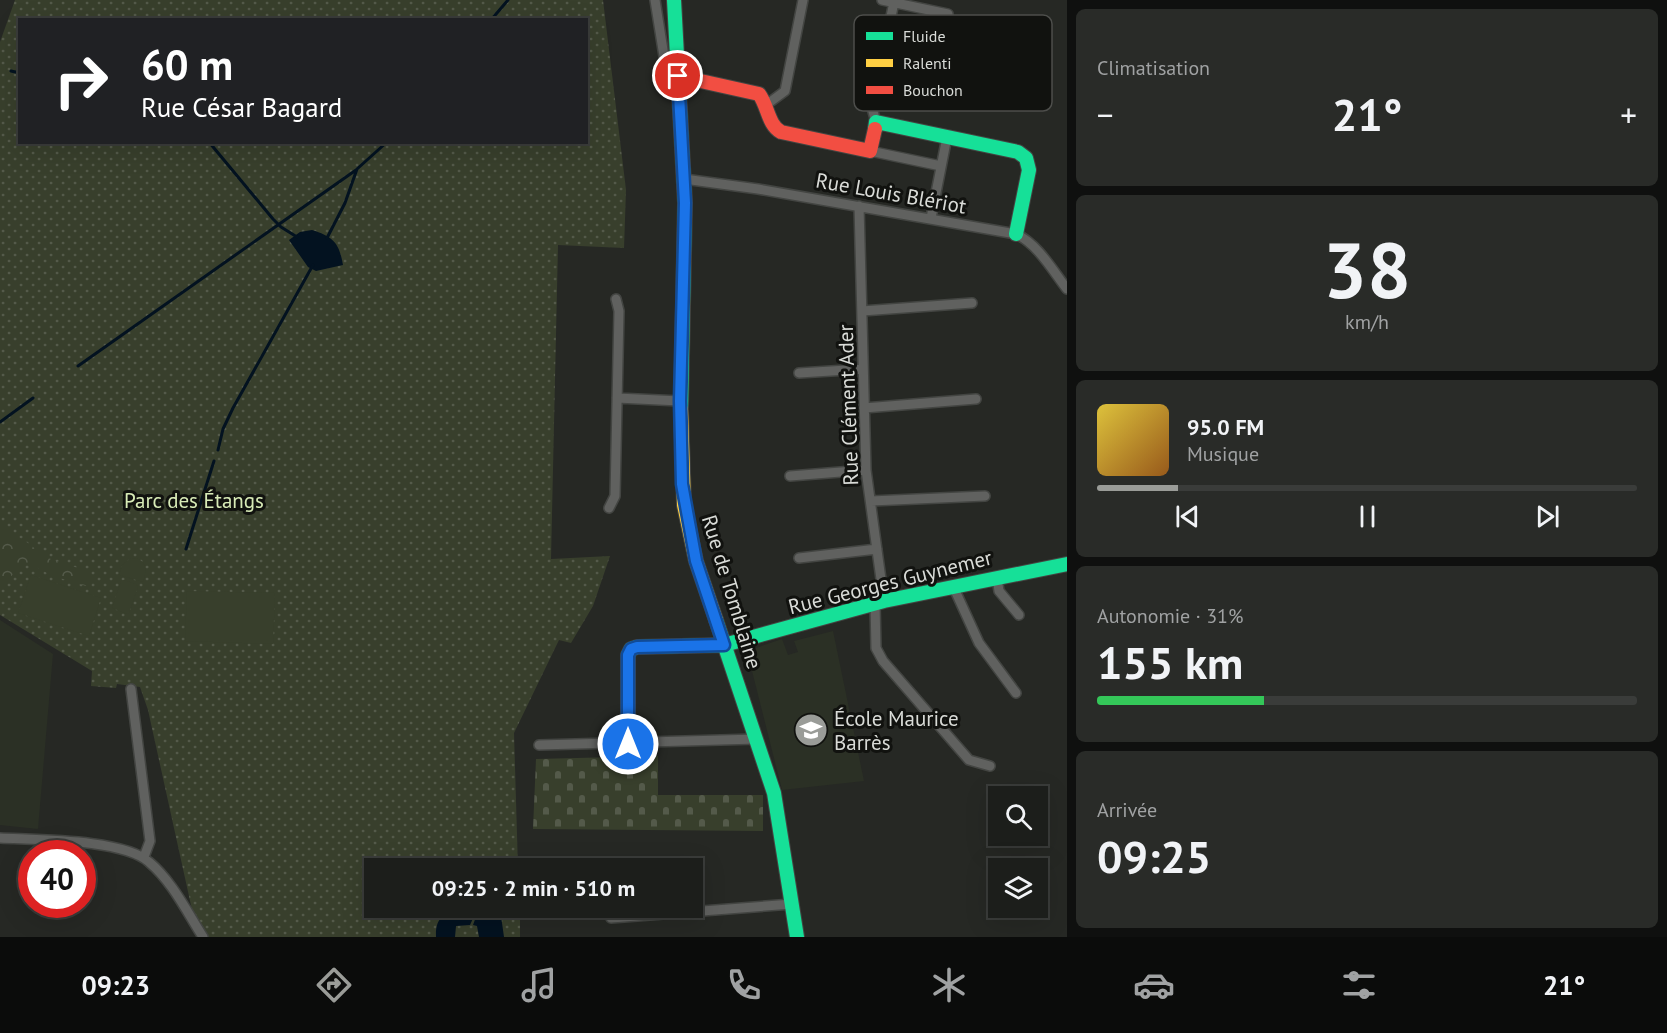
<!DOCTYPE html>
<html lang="fr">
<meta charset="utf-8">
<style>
:root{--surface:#1c1e1b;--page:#292b28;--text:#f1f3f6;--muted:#a0a2a3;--line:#3a3c3a;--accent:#9a9c98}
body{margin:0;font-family:"PT Sans",sans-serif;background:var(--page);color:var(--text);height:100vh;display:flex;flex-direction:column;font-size:22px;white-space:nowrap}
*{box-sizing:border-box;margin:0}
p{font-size:20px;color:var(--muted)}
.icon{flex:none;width:33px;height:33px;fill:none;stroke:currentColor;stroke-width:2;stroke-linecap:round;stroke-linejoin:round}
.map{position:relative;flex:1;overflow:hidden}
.side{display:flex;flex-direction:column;gap:9px;padding:9px;background:#0f100f;width:600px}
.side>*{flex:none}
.guide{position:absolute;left:18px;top:18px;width:570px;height:126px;border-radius:0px;box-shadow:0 6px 24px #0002,0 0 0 2px var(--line);background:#202124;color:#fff;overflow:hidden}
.fabs{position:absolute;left:988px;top:786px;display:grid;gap:12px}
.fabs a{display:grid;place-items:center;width:60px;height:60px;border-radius:0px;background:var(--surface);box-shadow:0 6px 24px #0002,0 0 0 2px var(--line);font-size:30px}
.speed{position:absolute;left:18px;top:840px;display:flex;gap:12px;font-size:30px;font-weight:700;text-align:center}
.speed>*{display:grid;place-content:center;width:78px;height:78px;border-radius:50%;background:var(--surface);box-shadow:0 6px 24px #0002,0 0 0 2px var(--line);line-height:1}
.speed .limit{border:9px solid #d22;background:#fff;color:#111}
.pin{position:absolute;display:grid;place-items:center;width:51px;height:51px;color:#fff;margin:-26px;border:3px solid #fff;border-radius:50%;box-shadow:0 2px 6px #0007}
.me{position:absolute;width:66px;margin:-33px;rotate:0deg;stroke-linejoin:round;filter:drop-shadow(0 0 4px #0008)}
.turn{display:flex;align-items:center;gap:21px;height:126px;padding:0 24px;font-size:27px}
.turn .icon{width:78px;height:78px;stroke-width:2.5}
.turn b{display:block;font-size:42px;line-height:51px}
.big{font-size:45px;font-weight:700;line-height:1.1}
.side .widget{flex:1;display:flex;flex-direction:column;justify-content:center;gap:9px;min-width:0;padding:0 21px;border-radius:9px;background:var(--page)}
.side .dial{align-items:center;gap:0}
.dial b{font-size:78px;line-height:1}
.song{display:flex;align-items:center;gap:18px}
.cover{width:72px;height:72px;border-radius:9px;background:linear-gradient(135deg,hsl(50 70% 55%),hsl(30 70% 35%))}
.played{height:6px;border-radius:3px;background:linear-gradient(90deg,var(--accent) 15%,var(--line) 15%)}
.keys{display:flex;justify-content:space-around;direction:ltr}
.heat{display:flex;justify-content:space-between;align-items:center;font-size:33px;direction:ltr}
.charge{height:9px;border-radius:4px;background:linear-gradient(90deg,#34c759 31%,var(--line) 0)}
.trip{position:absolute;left:364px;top:858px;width:339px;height:60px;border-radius:0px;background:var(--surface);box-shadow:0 6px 24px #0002,0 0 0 2px var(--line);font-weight:700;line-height:60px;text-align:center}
.dock{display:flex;height:96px;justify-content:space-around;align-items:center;background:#0b0c0b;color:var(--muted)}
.dock .icon{width:42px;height:42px}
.dock .current{color:var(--accent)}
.dock b{font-size:27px;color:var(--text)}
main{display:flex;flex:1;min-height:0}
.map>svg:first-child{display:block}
.built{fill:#2b3025}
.grass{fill:url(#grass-dots);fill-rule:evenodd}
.forest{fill:url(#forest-crowns)}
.cemetery{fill:url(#cemetery-stones)}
.garden{fill:#383f2c}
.water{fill:#031220}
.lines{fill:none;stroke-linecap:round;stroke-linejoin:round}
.stream{stroke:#031220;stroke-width:3}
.street-casing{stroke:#434542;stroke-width:12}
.fast-casing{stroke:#434542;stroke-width:16}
.slow-casing{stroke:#434542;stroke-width:16}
.jam-casing{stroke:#434542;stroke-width:16}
.street{stroke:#60615f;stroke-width:9}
.fast{stroke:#16e098;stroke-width:14}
.slow{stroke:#ffcf43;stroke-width:14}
.jam{stroke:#f24e42;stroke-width:14}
.route-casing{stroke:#114b97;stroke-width:15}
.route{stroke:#1a73e8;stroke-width:10}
.labels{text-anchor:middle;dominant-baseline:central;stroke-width:6;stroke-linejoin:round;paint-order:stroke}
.street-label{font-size:21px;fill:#d9dbd7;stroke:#11120f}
.park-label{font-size:21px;fill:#d8ebb7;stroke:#11120f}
.poi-label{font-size:21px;fill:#d9dbd7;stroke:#11120f;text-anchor:start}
.key{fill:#11120f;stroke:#4d4e4b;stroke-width:1.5}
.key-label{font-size:16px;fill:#d9dbd7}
</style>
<main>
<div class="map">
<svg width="1067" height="937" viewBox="0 0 1067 937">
<defs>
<pattern id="grass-dots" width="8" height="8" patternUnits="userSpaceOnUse" patternTransform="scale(1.5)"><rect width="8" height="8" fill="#383f2c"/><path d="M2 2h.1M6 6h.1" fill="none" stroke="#545a4a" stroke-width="1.8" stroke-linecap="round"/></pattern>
<pattern id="forest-crowns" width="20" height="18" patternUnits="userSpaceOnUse" patternTransform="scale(1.5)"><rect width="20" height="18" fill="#383f2c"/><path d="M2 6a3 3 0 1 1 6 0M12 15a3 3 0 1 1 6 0" fill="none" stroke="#545a4a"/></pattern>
<pattern id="cemetery-stones" width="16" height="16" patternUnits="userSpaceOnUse" patternTransform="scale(1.5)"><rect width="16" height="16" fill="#383f2c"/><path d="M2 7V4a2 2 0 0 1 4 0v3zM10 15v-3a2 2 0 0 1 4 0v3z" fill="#545a4a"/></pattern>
</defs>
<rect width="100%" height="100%" fill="#262824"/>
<path class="built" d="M0 620 53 654 38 829 0 825Z
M833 631 864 781 782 790 747 651 782 639 788 655 798 652 794 641Z"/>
<path class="grass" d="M15 0H603L626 190 624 248 558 245 551 559 610 556 593 606 571 643 559 640 514 733 518 868H375V908H520V937H198L148 710 140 687 117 684 116 688 91 686 92 671 0 615V42ZM20 20H586V142H20Z"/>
<path class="forest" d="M0 526 28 543 45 557 90 572 91 578 86 586 53 576 28 563 21 565 2 587 0 586Z"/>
<path class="cemetery" d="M658 756V795H763V831L533 829 536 759Z"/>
<path class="garden" d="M131 558C147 558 147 570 143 582L119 575 122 565Z
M31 575 101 598 89 636 18 613Z
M124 580 136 584 138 587 129 613 127 614 112 608 121 581Z
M187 591 275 593 273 644 185 641Z"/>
<path class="water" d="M312 230C334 237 339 243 343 265L316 271 308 267 289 240 300 232Z
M475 914 470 925 456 926 455 937H436C435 908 453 915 475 914Z
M477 914 495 913 501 916 504 937H479L477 926 473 925Z"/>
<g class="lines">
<path class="stream" d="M491 20 508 0
M11 71 20 73
M209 142 273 219 281 227 297 237
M327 238 345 203 357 169 387 142
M78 366 356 170
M0 422 33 398
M218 450 223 429 233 408 313 265
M186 549 214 461"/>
<g class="street-casing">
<path id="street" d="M655 0 667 75 669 78 678 81
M882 0 948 14
M766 105 785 91 803 0
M876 122 872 108 894 2
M870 151 941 166
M684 179 758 189 1016 234C1038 244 1053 271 1067 289
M859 206 866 470 884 601
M931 218 947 137
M862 311 972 303
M799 373 863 369
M617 398 680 401
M864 408 976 399
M790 476 866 470
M871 501 985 496
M609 508 615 496 619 311 616 299
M799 558 877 549
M997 578 999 591 1019 615
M953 586 979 643 1016 693
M875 604 876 648 883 661 969 760 990 766
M131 689 150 841 144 857
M539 745 757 739
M0 838C37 840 123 839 149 862 172 881 187 912 203 937
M654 868 656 866H670L673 868
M611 918 792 904"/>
</g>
<g class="fast-casing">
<path id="fast" d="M674 0 685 203 681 409
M875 129 876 122 1018 152 1026 158 1029 170 1016 234
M716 620 774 793 797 937
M628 744V655L631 649 637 647 724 645 884 601 1067 564"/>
</g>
<g class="slow-casing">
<path id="slow" d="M681 409 684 505 696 561 716 620"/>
</g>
<g class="jam-casing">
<path id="jam" d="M678 76 759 94C768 106 768 125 781 132L870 151 875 129"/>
</g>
<use href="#street" class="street"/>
<use href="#fast" class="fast"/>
<use href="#slow" class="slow"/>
<use href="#jam" class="jam"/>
</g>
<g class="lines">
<g class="route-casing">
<path id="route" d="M628 744V655L631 649 637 647 724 645 696 561 682 484 680 401 685 203 678 76"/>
</g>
<use href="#route" class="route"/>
</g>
<defs>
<g id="school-disc" transform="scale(1.725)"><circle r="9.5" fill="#9a9c98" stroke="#11120f"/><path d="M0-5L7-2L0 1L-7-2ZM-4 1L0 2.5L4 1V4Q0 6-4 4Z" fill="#fff"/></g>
</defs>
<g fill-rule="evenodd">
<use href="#school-disc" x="811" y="730"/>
</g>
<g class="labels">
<g class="street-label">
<text transform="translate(891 193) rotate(10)">Rue Louis Blériot</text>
<text transform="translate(848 405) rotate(-92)">Rue Clément Ader</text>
<text transform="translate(890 582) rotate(-14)">Rue Georges Guynemer</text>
<text transform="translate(732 592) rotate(73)">Rue de Tomblaine</text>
</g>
<g class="park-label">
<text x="194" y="500">Parc des Étangs</text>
</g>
<g class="poi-label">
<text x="834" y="718">École Maurice<tspan x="834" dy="24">Barrès</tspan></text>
</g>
</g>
<rect x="854" y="15" width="198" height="96" rx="9" class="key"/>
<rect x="866" y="32" width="27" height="8" fill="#16e098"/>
<rect x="866" y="59" width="27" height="8" fill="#ffcf43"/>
<rect x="866" y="86" width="27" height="8" fill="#f24e42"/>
<g class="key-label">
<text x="903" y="42">Fluide</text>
<text x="903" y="69">Ralenti</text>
<text x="903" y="96">Bouchon</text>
</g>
</svg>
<div class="fabs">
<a><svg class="icon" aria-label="search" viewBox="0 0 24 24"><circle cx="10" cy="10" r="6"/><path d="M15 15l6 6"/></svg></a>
<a><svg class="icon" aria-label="layers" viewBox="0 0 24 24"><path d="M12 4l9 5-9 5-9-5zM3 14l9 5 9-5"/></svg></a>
</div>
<div class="speed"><div class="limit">40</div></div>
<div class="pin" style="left:678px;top:76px;background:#d93025"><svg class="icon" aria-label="arrive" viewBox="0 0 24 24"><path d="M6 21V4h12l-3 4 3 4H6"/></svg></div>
<svg class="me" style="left:628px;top:744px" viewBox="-20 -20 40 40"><circle r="17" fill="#1a73e8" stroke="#fff" stroke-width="3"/><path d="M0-11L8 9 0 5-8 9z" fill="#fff"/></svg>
<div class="trip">09:25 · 2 min · 510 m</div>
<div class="guide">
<div class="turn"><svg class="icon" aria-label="right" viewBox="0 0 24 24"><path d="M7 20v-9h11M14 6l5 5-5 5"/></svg><div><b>60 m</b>Rue César Bagard</div></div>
</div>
</div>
<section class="side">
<div class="widget"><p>Climatisation</p>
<div class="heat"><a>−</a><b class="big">21°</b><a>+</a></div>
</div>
<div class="widget dial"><b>38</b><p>km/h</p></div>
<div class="widget">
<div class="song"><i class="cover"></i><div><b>95.0 FM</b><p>Musique</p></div></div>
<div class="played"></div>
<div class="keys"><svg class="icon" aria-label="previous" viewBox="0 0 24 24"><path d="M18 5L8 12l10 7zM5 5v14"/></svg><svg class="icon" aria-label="pause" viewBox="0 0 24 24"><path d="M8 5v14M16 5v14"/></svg><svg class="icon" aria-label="next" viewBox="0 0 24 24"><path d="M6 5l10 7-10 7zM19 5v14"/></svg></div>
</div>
<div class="widget"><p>Autonomie · 31%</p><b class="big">155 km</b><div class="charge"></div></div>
<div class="widget"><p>Arrivée</p><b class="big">09:25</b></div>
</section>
</main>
<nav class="dock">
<b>09:23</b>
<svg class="icon current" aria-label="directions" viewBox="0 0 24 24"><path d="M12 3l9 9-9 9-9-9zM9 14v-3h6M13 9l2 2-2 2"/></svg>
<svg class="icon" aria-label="music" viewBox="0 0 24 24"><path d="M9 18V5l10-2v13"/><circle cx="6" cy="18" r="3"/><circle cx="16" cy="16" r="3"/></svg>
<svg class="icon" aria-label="phone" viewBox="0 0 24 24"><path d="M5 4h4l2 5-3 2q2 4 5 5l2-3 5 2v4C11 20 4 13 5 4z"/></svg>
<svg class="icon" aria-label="climate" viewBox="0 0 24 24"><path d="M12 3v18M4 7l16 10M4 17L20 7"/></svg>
<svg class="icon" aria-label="car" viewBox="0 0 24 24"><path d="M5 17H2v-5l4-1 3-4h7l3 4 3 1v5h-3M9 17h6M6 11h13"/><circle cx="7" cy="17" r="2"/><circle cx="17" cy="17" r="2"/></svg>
<svg class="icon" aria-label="filters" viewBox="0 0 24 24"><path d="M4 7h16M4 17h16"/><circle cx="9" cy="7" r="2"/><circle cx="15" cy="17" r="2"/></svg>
<b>21°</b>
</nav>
